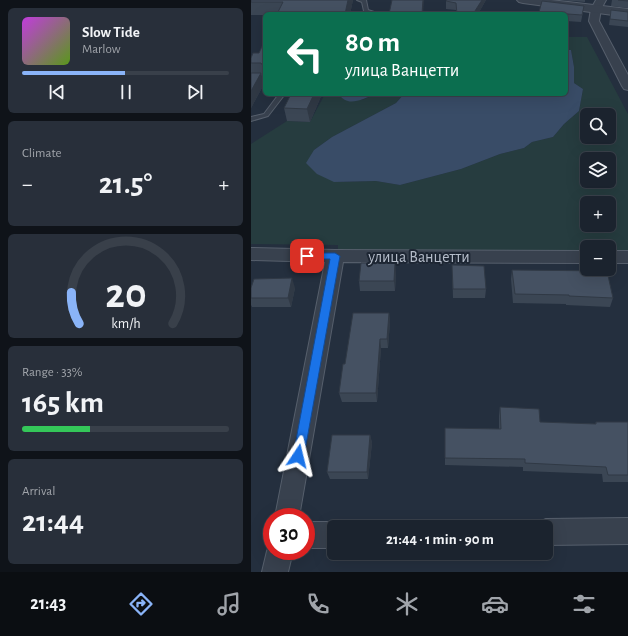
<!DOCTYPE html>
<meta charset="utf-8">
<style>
:root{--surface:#1b232e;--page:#282f3a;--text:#f1f3f6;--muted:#a0a4aa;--line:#39404a;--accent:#8ab4f8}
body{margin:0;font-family:"Alegreya Sans",sans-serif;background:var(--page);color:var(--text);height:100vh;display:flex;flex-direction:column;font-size:15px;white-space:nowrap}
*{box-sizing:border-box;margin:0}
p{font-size:13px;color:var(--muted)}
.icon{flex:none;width:22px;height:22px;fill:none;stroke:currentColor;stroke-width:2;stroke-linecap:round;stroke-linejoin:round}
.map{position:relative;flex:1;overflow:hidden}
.panel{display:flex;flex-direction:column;gap:8px;padding:8px;background:#0f1319;width:251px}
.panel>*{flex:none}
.banner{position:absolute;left:12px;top:12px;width:305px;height:84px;border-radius:6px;box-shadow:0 4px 16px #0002,0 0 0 1px var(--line);background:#0b6e4f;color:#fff;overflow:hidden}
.tools{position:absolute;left:329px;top:108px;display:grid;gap:8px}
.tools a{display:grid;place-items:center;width:36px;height:36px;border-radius:6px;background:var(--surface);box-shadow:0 4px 16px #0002,0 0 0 1px var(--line);font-size:20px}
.speed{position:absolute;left:12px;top:508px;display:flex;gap:8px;font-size:20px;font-weight:700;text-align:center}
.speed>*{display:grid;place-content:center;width:52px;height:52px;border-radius:50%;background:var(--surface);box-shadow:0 4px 16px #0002,0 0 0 1px var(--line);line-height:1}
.speed .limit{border:6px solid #d22;background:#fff;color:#111}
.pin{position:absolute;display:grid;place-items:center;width:34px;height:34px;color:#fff;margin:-17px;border-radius:8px;box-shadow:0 2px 6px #0006}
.me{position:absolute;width:44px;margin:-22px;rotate:10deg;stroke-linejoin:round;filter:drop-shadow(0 0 3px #0008)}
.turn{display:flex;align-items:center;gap:14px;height:84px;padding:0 16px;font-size:18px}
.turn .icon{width:52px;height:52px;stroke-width:2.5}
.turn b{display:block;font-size:28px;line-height:34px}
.big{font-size:30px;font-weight:700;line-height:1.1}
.panel .tile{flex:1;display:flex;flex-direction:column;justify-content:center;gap:6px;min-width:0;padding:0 14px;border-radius:6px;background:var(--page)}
.panel .dial{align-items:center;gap:0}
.dial svg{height:104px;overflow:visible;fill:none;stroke:var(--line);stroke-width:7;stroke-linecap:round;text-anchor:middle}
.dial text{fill:var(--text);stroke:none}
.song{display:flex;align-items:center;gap:12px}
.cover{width:48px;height:48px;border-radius:6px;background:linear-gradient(135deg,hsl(290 70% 55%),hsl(90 70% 35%))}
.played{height:4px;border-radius:2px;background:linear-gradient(90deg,var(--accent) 50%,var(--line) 50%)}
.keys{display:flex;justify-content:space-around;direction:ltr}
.heat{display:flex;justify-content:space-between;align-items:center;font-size:22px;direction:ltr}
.charge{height:6px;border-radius:3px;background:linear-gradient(90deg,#34c759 33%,var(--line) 0)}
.trip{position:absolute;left:76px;top:520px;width:226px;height:40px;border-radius:6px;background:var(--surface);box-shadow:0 4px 16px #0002,0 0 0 1px var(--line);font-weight:700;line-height:40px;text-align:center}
.menu{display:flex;height:64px;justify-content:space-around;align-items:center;background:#0b0e12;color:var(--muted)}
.menu .icon{width:28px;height:28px}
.menu .current{color:var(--accent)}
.menu b{font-size:18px;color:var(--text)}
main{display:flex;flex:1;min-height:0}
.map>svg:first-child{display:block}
.green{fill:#263c3f;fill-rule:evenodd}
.water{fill:#394c67}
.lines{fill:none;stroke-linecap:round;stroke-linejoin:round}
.service-casing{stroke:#565f6c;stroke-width:2}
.minor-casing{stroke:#565f6c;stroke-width:2}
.tertiary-casing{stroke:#565f6c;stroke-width:2}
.service{fill:#38414e;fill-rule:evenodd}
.minor{fill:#38414e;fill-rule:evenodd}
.tertiary{fill:#38414e;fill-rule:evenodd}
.wall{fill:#3b4654}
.shaded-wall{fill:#303945}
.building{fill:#455162;stroke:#303945}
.route{fill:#1a73e8;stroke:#114b97}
.labels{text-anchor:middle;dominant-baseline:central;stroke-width:4;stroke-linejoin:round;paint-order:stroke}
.street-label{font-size:16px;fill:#b4bcc9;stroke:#1d2633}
</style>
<main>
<section class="panel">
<div class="tile">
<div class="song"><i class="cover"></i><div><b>Slow Tide</b><p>Marlow</p></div></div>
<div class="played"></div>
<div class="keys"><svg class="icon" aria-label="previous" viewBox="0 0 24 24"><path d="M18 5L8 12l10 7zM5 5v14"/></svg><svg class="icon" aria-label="pause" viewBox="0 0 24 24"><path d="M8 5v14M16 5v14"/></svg><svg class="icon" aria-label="next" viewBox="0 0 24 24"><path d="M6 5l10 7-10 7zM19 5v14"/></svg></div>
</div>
<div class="tile"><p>Climate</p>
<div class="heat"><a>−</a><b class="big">21.5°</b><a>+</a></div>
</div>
<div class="tile dial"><svg viewBox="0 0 100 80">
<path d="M14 69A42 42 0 1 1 86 69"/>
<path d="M14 69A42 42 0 0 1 8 45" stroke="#8ab4f8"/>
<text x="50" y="56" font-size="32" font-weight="700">20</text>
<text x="50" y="72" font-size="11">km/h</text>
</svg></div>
<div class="tile"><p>Range · 33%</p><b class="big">165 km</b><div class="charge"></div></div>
<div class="tile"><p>Arrival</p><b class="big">21:44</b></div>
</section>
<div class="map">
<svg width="377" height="572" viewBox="0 0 377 572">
<rect width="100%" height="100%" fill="#242f3e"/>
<path class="green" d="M315 37H336L377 114V253H358V247H336V252L87 251V245L0 244V144L36 121 59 122 74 94H88V96L111 100 124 94H153L145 103 81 137 63 150 84 182 125 181 149 185 210 169 249 154 273 148 281 142 302 137 313 124 328 111 332 89 323 83V67L320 50H315ZM336 115H358V137H336ZM336 159H358V181H336ZM336 203H358V225H336Z"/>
<path class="water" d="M315 50H320L323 67V83L332 89 328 111 313 124 302 137 281 142 273 148 249 154 210 169 149 185 125 181 83 182 66 174 55 163 63 150 81 137 145 103 153 94H315Z
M88 94H124C112 99 96 108 88 94Z"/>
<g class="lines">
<g class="service-casing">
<path id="service" d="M106 0H115L117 10 129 14H112L113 11 111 2Z
M0 79H14V83H0Z
M28 94H34L17 116 0 121V117L13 114Z"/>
</g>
<g class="minor-casing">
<path id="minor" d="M345 0H355L350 9 348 21 377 75V90L373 89 371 86 338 21 340 9Z
M0 248 84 250 336 251V263L92 262 48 517H24L74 262 0 260Z
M358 251H377V263H358Z
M377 518V544L295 545V527H284L286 523 295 519Z
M55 522H83L92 526 83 527V548H55Z
M21 541V551H42L37 572H11L16 551Z"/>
</g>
<g class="tertiary-casing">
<path id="tertiary" d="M266 0H300L377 9V17L272 3 268 2Z"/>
</g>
<use href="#service" class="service"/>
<use href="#minor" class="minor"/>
<use href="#tertiary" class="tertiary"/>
</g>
<path class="wall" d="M0 0H102L99 14H14V15H0Z
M235 0 227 14H205V10L195 9V1Z
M308 0H334V2Z
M361 0H377V8L360 6Z
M291 1 333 6 330 22 315 21V14H288Z
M360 10 377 12V27L358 25Z
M14 40V78H11L13 84 0 108V58L8 53Z
M71 94 59 122 36 121 33 108Z
M201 265 235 289 234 298H202Z
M261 270 362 298 359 307 315 305V304L262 303 260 279Z
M145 272 144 291H109L108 281Z
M0 288H44L40 307H1L0 305Z
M138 313 139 322 137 348H130L126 402H91L88 393Z
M249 407 289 422 344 424 345 422H377V482H352L351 474 272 471V467L194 465V428L248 429V415Z
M119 435 121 443 117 479H79L76 472Z"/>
<path class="shaded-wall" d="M97 0H102L99 14H94Z
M172 0H173L172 14H171Z
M231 0H235L227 14H222Z
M13 64 14 68V75L12 66Z
M10 73 13 84 0 108V91Z
M63 94H71L59 122 56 109Z
M144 263 145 272 144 291 143 281Z
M41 278 44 288 40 307 37 298Z
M138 313 139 322 137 348 136 339Z
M129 339 130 348 126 402 125 393Z
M119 435 121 443 117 479 116 472Z"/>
<path class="building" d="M0 0H97L94 14H26L32 2H0Z
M141 0H172L171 14H138Z
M196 0H231L222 14H206L205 3 195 1Z
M367 0H377V1Z
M291 1 333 6 331 15 288 12Z
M360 10 377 12V21L359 19Z
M14 40V64H13L12 66 10 63H0V58L2 53H8Z
M0 73H10L0 91Z
M40 94H63L56 109 33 108Z
M110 263H144L143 281H108Z
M201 265 233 266 235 289H202Z
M261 270 356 271 362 298 318 296V295L264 294Z
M41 278 37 298H0V288L3 279Z
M102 313H138L136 339H129L125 393H88L92 364H94Z
M249 407 288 409 289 422 345 424V422H377V475H357L355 467 274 463V459L194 458V428L250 429Z
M81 435H119L116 472H76Z"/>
<path class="route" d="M53 253H84L89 256 53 456 52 460 47 461 43 460 42 456 79 259H56L52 256Z"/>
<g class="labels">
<g class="street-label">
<text x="168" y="257">улица Ванцетти</text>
</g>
</g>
</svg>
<div class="tools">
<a><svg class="icon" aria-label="search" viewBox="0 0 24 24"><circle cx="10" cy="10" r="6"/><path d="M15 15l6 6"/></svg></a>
<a><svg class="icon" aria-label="layers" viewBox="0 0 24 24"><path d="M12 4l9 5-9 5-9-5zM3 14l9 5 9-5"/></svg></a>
<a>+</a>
<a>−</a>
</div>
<div class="speed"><div class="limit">30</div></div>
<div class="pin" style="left:56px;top:256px;background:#d93025"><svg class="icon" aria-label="arrive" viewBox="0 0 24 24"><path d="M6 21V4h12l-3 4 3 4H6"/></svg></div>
<svg class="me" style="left:47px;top:456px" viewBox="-20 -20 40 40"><path d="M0-17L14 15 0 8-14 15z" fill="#1a73e8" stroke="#fff" stroke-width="4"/></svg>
<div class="trip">21:44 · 1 min · 90 m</div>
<div class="banner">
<div class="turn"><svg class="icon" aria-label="left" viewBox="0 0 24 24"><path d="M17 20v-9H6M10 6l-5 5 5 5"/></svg><div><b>80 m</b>улица Ванцетти</div></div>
</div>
</div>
</main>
<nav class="menu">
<b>21:43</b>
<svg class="icon current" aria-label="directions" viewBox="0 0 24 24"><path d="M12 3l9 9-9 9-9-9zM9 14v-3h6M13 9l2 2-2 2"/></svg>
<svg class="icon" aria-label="music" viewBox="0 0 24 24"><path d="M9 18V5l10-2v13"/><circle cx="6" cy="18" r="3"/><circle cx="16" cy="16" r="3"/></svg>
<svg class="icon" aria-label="phone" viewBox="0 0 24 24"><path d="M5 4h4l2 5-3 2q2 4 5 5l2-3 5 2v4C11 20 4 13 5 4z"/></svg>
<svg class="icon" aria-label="climate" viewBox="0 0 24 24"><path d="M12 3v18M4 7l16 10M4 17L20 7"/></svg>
<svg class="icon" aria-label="car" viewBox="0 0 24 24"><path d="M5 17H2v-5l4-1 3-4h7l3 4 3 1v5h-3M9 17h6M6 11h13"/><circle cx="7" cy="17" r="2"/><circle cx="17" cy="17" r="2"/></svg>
<svg class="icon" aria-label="filters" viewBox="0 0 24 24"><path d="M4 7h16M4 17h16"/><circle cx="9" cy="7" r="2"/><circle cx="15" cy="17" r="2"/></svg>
</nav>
